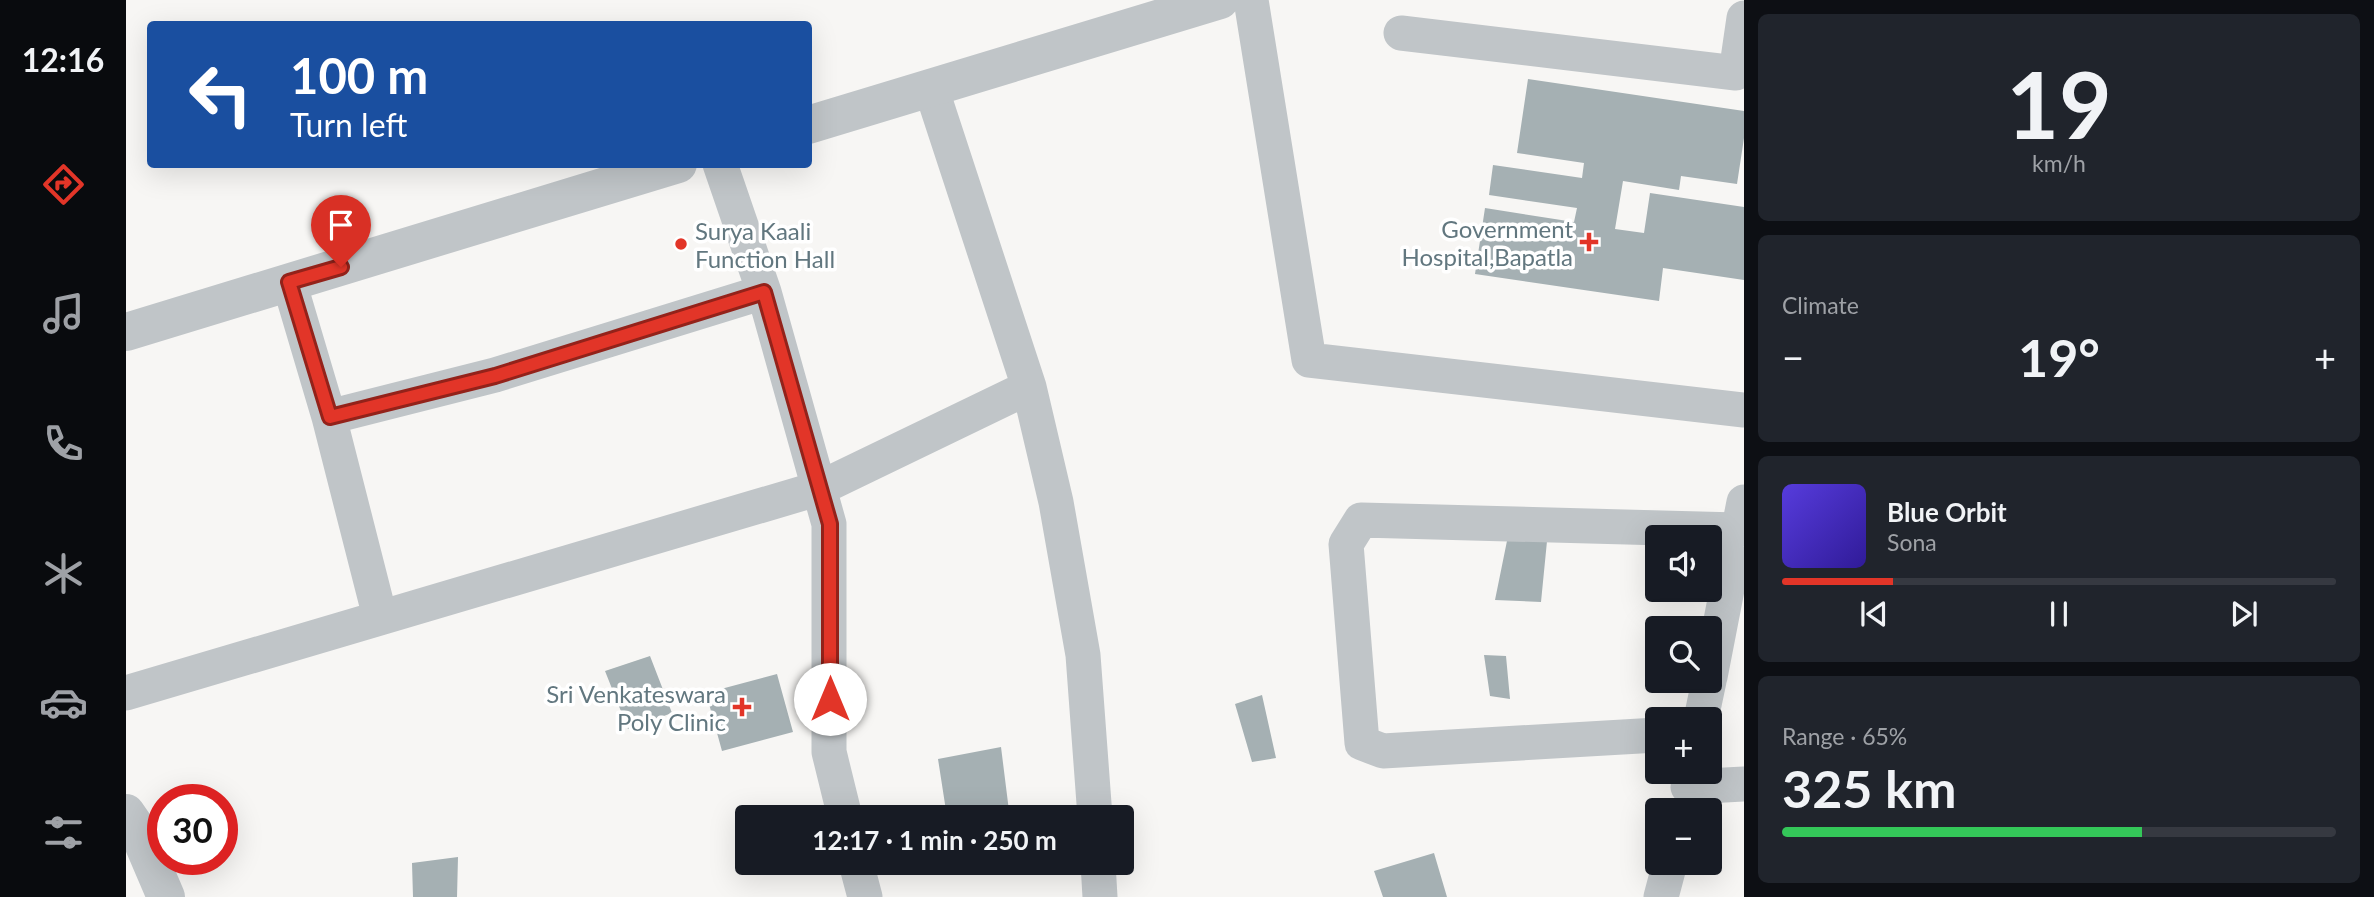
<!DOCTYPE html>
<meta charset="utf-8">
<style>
:root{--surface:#171b24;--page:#20242c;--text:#f1f3f6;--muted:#9ea1a6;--line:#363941;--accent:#e23528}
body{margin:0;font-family:Lato,sans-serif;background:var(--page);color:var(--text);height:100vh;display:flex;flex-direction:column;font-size:26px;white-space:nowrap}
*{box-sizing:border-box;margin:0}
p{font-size:23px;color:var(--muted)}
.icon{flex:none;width:38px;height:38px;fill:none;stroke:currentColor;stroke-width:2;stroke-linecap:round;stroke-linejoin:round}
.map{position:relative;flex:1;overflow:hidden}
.panel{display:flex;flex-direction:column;gap:14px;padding:14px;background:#0d0f14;width:630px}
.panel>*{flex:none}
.banner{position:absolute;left:21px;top:21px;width:665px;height:147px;border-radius:7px;box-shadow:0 7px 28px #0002;background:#1a4fa0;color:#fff;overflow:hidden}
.tools{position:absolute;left:1519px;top:525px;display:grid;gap:14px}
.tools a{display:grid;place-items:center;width:77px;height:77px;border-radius:7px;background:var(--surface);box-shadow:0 7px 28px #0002;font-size:35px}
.speed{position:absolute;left:21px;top:784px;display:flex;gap:14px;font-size:35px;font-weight:700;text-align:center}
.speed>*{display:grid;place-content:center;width:91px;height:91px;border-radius:50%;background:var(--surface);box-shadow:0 7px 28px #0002;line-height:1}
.speed .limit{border:10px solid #d22;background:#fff;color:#111}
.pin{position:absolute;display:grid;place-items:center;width:60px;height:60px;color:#fff;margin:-72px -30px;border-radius:50% 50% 50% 0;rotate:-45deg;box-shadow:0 0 7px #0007}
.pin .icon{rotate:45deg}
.me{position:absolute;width:77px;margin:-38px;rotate:0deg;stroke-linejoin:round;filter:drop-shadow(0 0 5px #0008)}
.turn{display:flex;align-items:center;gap:24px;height:147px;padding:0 28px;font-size:32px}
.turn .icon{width:91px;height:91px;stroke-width:2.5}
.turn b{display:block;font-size:49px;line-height:60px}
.big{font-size:52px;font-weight:700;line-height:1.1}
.panel .tile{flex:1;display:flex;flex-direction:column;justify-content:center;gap:10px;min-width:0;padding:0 24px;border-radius:10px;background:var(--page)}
.panel .dial{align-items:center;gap:0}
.dial b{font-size:91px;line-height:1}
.song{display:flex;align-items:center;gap:21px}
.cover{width:84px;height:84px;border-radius:10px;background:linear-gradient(135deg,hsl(250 70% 55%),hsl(250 70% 35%))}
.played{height:7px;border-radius:4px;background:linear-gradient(90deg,var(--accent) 20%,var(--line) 20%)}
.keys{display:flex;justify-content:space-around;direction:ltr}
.heat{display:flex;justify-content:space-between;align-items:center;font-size:38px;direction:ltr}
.charge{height:10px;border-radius:5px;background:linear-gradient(90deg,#34c759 65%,var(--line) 0)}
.trip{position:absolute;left:609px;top:805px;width:399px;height:70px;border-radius:7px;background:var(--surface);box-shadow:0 7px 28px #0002;font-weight:700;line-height:70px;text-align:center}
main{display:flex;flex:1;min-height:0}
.tab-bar{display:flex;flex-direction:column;width:126px;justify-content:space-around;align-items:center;background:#090b0e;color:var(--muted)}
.tab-bar .icon{width:49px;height:49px}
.tab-bar .selected{color:var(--accent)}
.tab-bar b{font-size:32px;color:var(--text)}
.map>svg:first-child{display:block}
.building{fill:#a5b0b3}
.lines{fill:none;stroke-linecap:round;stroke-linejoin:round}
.minor{stroke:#c0c5c8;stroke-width:35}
.tertiary{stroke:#c0c5c8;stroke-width:38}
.route-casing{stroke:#93221a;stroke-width:18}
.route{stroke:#e23528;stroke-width:12}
.poi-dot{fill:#e23528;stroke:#fff;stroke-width:2.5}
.labels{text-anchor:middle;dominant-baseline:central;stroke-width:7;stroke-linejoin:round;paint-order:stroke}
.poi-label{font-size:24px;fill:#62777f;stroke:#fff;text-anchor:end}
</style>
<main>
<nav class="tab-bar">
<b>12:16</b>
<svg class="icon selected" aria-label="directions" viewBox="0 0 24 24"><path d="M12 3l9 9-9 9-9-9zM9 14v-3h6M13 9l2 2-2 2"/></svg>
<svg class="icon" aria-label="music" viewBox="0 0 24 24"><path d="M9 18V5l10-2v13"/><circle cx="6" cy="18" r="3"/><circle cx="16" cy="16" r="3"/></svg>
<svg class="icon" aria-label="phone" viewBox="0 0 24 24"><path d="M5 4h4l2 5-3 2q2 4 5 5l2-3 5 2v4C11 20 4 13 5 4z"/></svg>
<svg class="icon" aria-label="climate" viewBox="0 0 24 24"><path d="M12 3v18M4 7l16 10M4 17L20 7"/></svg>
<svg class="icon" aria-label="car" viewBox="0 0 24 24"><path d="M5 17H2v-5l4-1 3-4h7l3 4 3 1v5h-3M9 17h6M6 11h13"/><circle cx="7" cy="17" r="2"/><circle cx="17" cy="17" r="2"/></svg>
<svg class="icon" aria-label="filters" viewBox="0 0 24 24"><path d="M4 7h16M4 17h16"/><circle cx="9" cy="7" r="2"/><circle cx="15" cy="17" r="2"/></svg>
</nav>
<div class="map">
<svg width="1618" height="897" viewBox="0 0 1618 897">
<rect width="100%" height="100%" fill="#f7f6f4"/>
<path class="building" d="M1402 79 1618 111V138L1611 184 1555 176 1553 190 1497 181 1489 229 1518 233 1524 193 1618 207V280L1537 268 1533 301 1349 274 1359 208 1448 222 1451 208 1363 195 1367 165 1456 178 1458 163 1391 153Z
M1383 531H1422L1415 602 1369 600Z
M1358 655 1380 656 1384 699 1364 696Z
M524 656 546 713 502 729 479 671Z
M651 674 667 732 596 751 580 693Z
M1136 695 1150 758 1126 762 1109 704Z
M875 747 883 811 821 817 812 759Z
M1308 853 1321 897H1257L1248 871Z
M332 857 331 897H287L286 863Z"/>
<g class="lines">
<path class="minor" d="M1125 0 1183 360 1618 410
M1275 33 1610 73 1618 18
M805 88 903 387 930 502 957 655 969 817
M594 164 638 292 703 524V752L719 817
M163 282 203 417 254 617
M203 417 369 375 638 292
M1584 677 1618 502
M0 693 694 488 903 387
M1575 719 1583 681
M1531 735 1257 751 1236 743 1220 544 1235 520 1612 530
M1562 787 1618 784
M730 863 739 897
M972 863 974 897
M1535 897 1544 863"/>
<path class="tertiary" d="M682 125 1094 0
M0 332 552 164
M0 813 11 829 40 897"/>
</g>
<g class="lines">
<g class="route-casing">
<path id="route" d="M215 267 163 282 204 417 369 376 638 292 704 524V699"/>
</g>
<use href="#route" class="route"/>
</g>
<g class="poi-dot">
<path d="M1459.5 231.5h7v7h7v7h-7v7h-7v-7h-7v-7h7z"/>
<circle cx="555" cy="244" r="7"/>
<path d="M612.5 696.5h7v7h7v7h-7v7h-7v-7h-7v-7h7z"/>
</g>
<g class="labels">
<g class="poi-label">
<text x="1447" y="228">Government<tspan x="1447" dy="28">Hospital,Bapatla</tspan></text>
<text x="569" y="230" text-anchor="start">Surya Kaali<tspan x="569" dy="28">Function Hall</tspan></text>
<text x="600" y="693">Sri Venkateswara<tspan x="600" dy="28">Poly Clinic</tspan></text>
</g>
</g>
</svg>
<div class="tools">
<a><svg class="icon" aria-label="sound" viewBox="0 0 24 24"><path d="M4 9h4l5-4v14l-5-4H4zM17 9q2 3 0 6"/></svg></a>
<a><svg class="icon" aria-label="search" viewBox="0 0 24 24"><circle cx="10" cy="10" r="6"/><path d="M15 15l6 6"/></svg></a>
<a>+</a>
<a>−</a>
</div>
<div class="speed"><div class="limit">30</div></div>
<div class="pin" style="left:215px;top:267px;background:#d93025"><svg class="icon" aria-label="arrive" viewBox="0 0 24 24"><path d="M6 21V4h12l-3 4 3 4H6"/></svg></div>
<svg class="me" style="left:704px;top:699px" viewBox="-20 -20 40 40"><circle r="19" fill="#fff"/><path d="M0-13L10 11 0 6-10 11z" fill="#e23528"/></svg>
<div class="trip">12:17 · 1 min · 250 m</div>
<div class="banner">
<div class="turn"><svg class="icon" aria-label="left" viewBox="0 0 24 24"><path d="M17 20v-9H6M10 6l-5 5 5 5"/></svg><div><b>100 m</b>Turn left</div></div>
</div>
</div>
<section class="panel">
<div class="tile dial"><b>19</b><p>km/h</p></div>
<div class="tile"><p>Climate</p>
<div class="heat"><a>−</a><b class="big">19°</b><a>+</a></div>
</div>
<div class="tile">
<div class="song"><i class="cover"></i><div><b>Blue Orbit</b><p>Sona</p></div></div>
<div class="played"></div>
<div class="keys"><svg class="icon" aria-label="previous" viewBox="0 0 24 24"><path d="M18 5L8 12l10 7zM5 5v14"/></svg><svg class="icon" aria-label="pause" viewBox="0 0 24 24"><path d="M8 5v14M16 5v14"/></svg><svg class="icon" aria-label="next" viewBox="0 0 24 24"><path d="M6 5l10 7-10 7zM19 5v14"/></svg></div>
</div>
<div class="tile"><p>Range · 65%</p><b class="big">325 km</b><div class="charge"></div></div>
</section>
</main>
